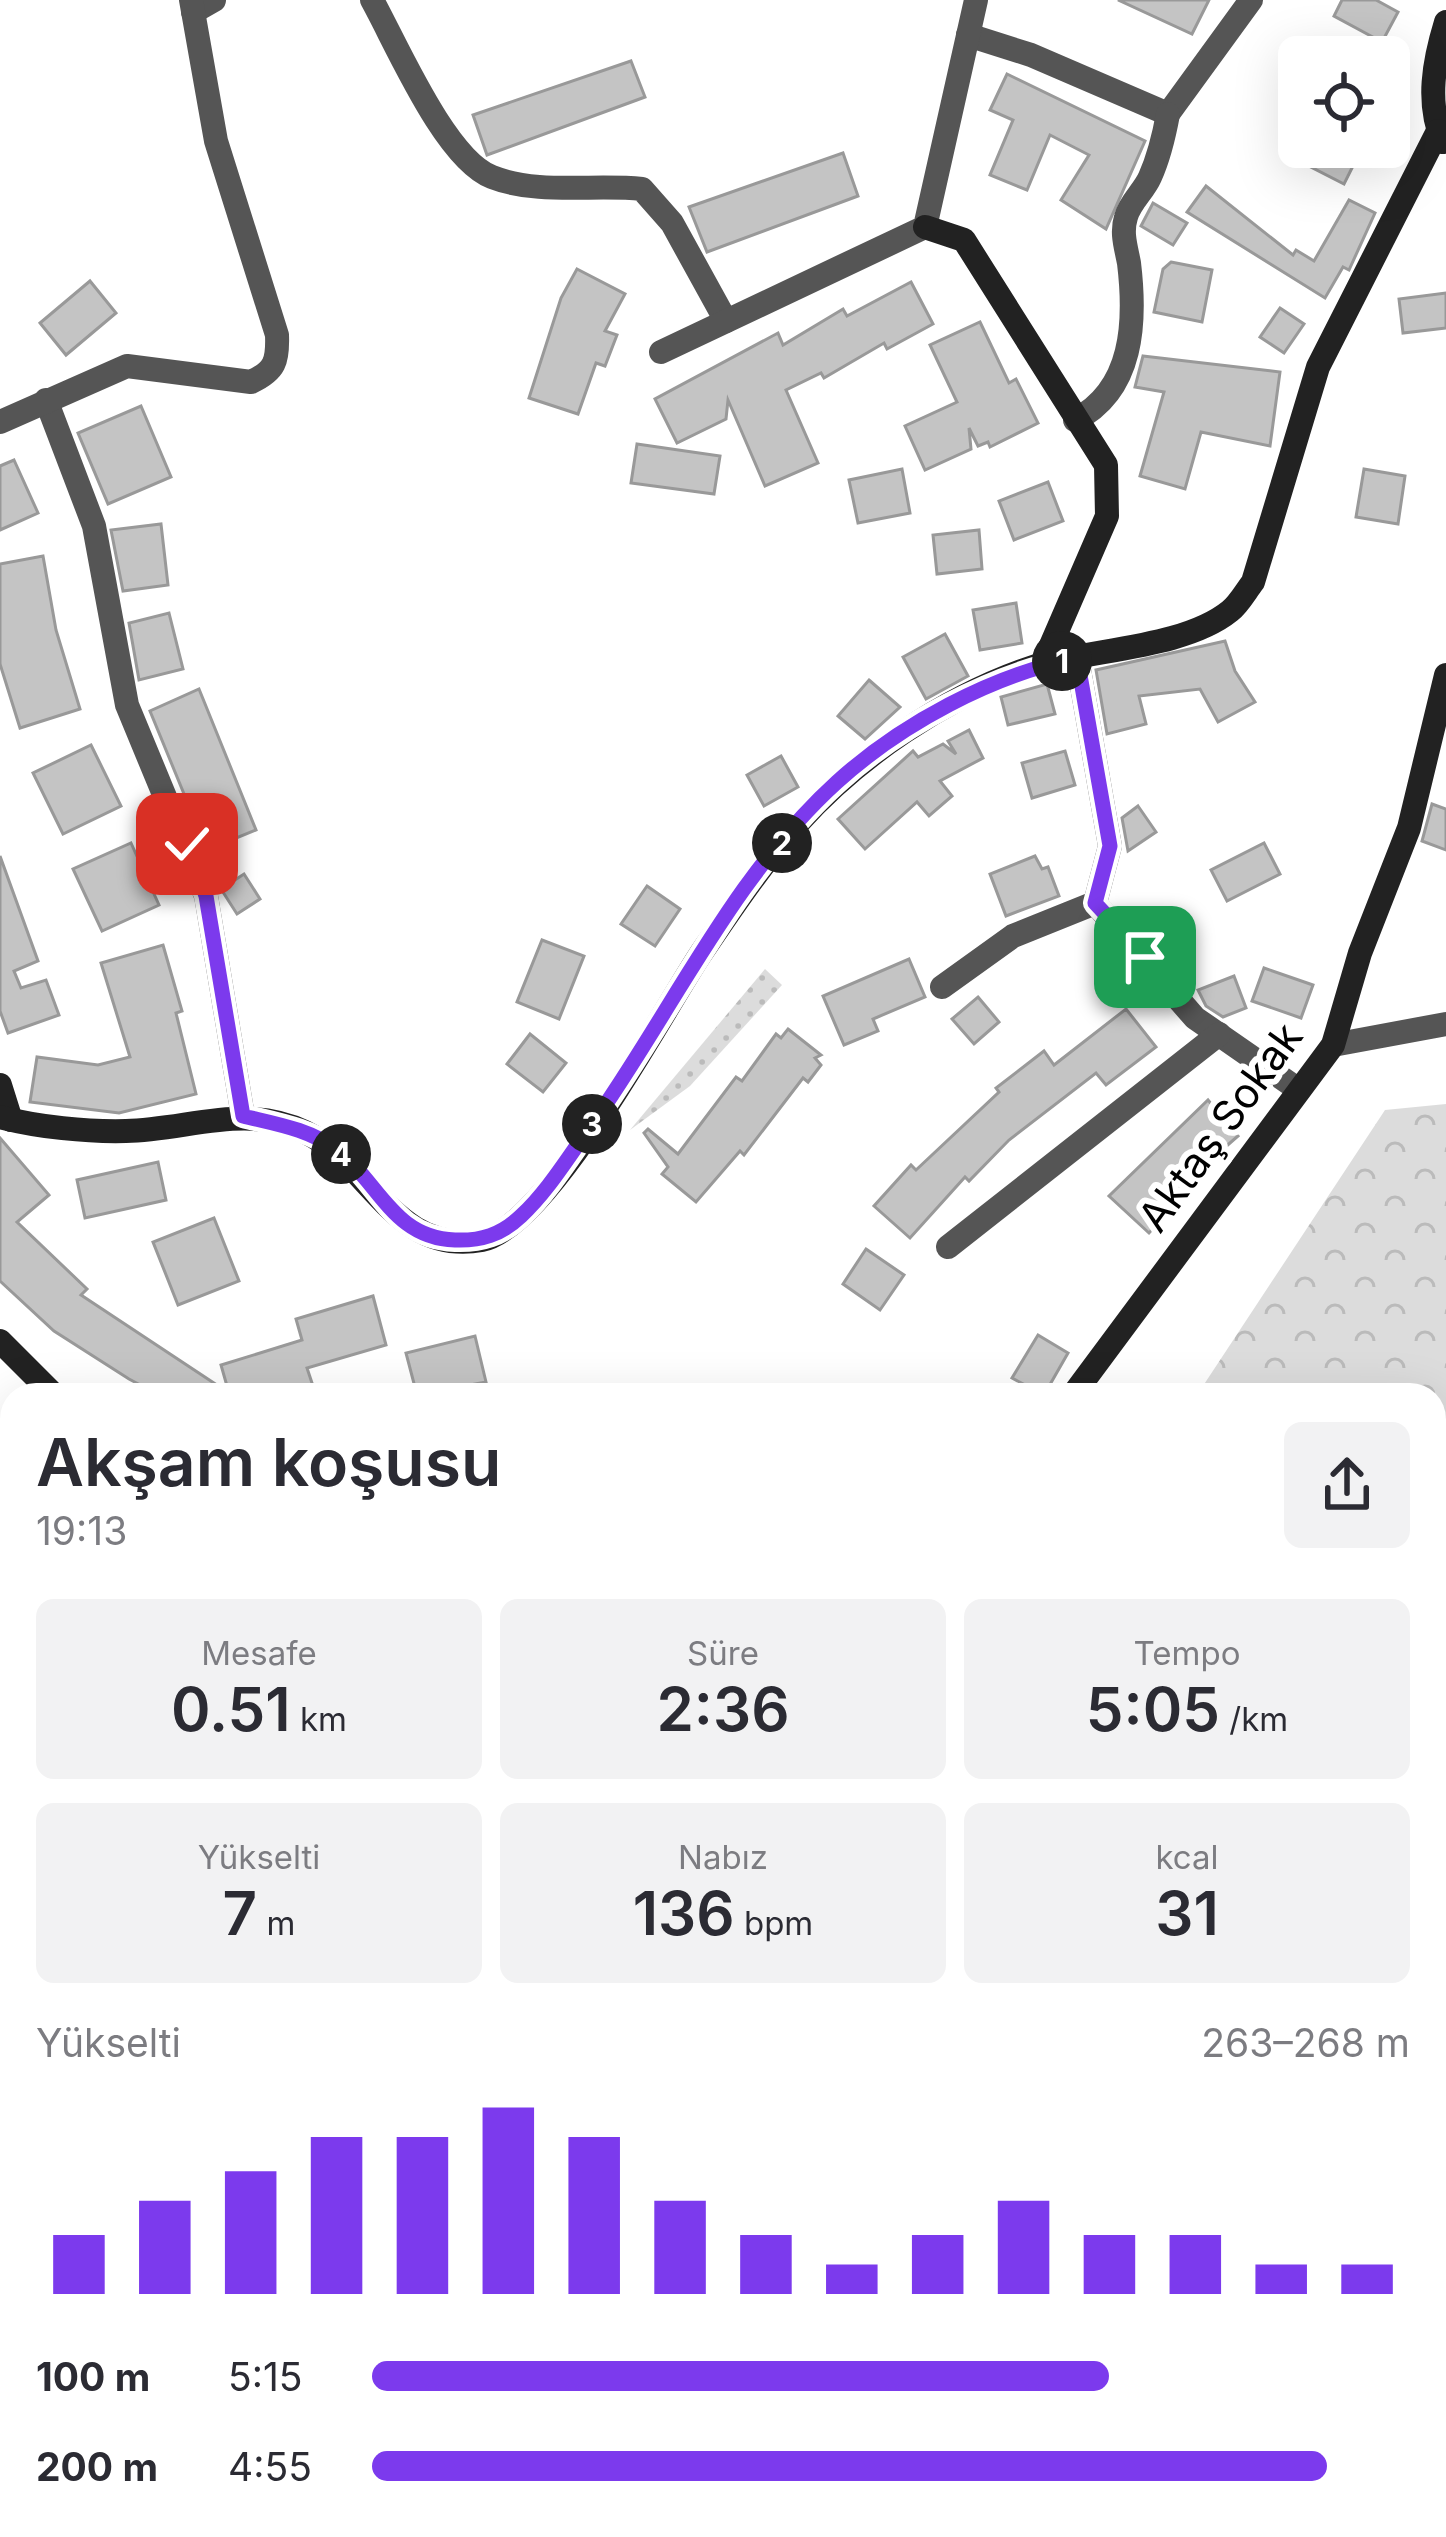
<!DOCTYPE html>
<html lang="tr">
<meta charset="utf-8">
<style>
:root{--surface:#fff;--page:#f2f2f3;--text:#2b2b33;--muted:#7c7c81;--accent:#7c3aed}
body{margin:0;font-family:Inter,sans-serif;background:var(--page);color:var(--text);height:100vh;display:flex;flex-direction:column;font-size:45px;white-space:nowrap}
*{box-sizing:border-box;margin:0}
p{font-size:39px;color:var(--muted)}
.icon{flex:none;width:66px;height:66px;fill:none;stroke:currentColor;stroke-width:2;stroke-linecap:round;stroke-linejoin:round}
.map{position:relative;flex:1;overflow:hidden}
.sheet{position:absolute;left:0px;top:1383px;width:1446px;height:1155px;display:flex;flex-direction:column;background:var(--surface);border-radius:36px 36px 0 0;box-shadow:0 12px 48px #0002}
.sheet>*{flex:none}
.controls{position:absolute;left:1278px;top:36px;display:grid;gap:24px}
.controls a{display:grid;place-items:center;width:132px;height:132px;border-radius:18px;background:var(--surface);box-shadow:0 12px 48px #0002;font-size:60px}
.pin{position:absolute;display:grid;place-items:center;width:102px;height:102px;color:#fff;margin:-51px;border-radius:24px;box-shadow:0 6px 18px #0006}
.km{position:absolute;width:60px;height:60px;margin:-30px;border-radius:50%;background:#222;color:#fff;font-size:33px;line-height:60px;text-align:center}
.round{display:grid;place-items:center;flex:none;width:126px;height:126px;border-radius:18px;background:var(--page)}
.overview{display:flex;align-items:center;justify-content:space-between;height:204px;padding:0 36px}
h1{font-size:66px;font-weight:600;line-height:90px}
.stats{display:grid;grid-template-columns:repeat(3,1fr);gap:18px;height:204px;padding:12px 36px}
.stats div{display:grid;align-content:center;border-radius:18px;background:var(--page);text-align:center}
.stats b{font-size:60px;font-weight:600}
.stats small{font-size:33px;font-weight:400}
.stats p{font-size:33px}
.chart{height:336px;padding:24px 36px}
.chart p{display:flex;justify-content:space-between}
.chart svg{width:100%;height:216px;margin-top:12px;stroke:var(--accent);stroke-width:6}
ul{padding:0 36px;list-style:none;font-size:39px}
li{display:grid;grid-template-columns:192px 144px 1fr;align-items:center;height:90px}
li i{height:30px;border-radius:15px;background:var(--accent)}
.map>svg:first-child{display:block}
</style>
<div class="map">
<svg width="1446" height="2537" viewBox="0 0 1446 2537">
<defs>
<pattern id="grass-dots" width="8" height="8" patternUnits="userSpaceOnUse" patternTransform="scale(3)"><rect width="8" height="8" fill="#dcdcdc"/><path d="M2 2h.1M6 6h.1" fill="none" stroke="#bbb" stroke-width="1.8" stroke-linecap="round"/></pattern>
<pattern id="forest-crowns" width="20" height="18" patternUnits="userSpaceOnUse" patternTransform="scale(3)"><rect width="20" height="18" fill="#dcdcdc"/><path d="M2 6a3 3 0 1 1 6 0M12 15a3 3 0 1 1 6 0" fill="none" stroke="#bbb"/></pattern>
</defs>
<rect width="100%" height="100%" fill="#fff"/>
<!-- grass -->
<polygon fill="url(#grass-dots)" points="765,969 782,985 690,1086 630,1130"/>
<!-- forest -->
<polygon fill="url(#forest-crowns)" points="1446,1104 1446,2527 1408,2537 451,2537 454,2526 1434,2526 1434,1395 1197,1395 1385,1110"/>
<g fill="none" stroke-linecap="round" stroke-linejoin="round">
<!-- stream -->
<polyline stroke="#a3a3a3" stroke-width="8" points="1434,1527 1446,1515"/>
</g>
<!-- building -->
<g fill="#c4c4c4" stroke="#999" stroke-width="3">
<polygon points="1118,0 1209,0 1192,34"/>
<polygon points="1342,0 1376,0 1398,12 1382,42 1334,16"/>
<polygon points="631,61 645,97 487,155 473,115"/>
<polygon points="1007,74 1145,141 1106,229 1061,200 1089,155 1050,135 1027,190 990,175 1013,120 990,110"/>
<polygon points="1322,147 1355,162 1344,184 1311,167"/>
<polygon points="843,153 858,196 707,252 689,207"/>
<polygon points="1206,186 1293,255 1296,250 1314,261 1349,200 1375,213 1349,270 1343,267 1325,298 1187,212"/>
<polygon points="1153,203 1187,223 1173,245 1141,226"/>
<polygon points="1171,262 1212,270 1202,322 1154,312 1163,269"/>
<polygon points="577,269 625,294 605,331 617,335 605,366 596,363 578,414 529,398 561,298"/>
<polygon points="90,281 116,313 66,355 40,323"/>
<polygon points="911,282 933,324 887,349 884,343 824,378 821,373 786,390 818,463 765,486 728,400 726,419 677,443 655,399 778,333 783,345 843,309 847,316"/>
<polygon points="1446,293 1446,328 1403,333 1399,299"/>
<polygon points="1280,308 1304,324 1284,353 1260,337"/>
<polygon points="980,322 1009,383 1016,379 1038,423 990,447 988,442 978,446 969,428 971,449 925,470 905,426 957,402 930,345"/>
<polygon points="1143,356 1280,372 1270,446 1201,432 1185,489 1140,476 1164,392 1135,387"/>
<polygon points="141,406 171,477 108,504 78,433"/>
<polygon points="637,444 720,456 714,494 631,483"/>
<polygon points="14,460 38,513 0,530 0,466"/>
<polygon points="902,469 910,513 858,523 849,480"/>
<polygon points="1364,469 1405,476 1398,524 1356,517"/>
<polygon points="1048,482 1063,521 1014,540 999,501"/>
<polygon points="161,524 168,585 123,591 111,530"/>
<polygon points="979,530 982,569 937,574 933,535"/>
<polygon points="43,556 56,630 80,709 20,728 0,664 0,564"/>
<polygon points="1016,603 1022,643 980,650 973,610"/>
<polygon points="169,613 183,669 139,680 129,623"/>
<polygon points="945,634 968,676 926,699 903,657"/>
<polygon points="1225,641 1235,671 1255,702 1218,722 1200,689 1139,696 1146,724 1107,734 1096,670"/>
<polygon points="869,680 900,707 865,739 838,716"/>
<polygon points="1047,684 1055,714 1008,725 1001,697"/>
<polygon points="199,689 256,830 207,850 150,711"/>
<polygon points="969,730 983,758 940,781 952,796 929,816 917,802 865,849 838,819 913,751 918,757 943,744 956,754 948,741"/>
<polygon points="91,745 121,806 63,834 33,773"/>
<polygon points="1065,751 1075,785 1032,798 1022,763"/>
<polygon points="781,756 798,787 764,806 747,775"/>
<polygon points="1432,804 1446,809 1446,850 1422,841"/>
<polygon points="1138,806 1156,832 1128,851 1122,818"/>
<polygon points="131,843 159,905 102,931 73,869"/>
<polygon points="1264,843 1280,874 1227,901 1211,870"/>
<polygon points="0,856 38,961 14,971 21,988 46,980 59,1015 8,1033 0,1011"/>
<polygon points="1035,856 1042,869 1048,867 1059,896 1006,916 990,874"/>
<polygon points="244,874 260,899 237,914 221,889"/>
<polygon points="647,886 680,909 655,946 621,924"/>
<polygon points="542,940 584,956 559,1019 517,1002"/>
<polygon points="163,945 182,1011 176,1013 196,1094 119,1113 30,1102 37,1057 98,1065 130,1057 101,963"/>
<polygon points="909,959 925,997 873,1019 878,1031 844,1045 823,996"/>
<polygon points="1264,968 1313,985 1301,1018 1252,1001"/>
<polygon points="1234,976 1246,1008 1223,1017 1206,1006 1198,990"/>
<polygon points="978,997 999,1022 974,1044 952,1019"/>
<polygon points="1126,1009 1156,1047 1106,1085 1096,1073 1009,1140 969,1181 965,1177 910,1238 874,1206 911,1165 916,1170 999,1092 996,1088 1044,1051 1054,1065"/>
<polygon points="788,1029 821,1055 815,1058 821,1065 808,1082 803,1078 744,1155 740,1151 696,1202 662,1174 668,1167 644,1133 648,1129 678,1154 736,1077 742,1081 776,1034 781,1038"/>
<polygon points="530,1034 566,1063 543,1092 507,1064"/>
<polygon points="1208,1100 1238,1136 1183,1184 1189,1190 1149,1233 1109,1196"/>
<polygon points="0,1138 49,1195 17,1222 87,1289 81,1295 229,1393 221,1365 302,1340 296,1319 373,1296 386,1345 307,1368 316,1395 159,1395 129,1379 54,1331 0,1281"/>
<polygon points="158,1162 166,1200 85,1218 77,1180"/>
<polygon points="214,1218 239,1281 178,1305 153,1242"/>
<polygon points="866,1249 904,1275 880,1310 843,1284"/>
<polygon points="1038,1335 1068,1353 1044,1395 1012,1378"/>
<polygon points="475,1336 486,1382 417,1395 406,1353"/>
</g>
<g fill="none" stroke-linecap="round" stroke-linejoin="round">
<!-- street -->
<g stroke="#555" stroke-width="24">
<path d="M372 0C396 43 445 159 492 177 538 195 594 184 642 189L672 223 726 321"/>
<polyline points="193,12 214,0"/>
<polyline points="968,35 1031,55 1168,114 1251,0"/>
<polyline points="661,352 925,227 976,0"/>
<polyline points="46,400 94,526 127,705 206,896 243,1116"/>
<path d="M1075 420C1134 390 1136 321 1129 263 1126 247 1121 233 1126 217 1130 202 1144 191 1150 177 1159 157 1164 136 1168 114"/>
<path d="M0 422 127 366 251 382C275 371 278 361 277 335L216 141 191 0"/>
<polyline points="1095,903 1195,1018 1299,1090"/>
<polyline points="942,987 1013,936 1095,903 1110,846 1077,658"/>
<polyline points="1333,1045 1446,1024"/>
<polyline points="948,1247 1219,1034"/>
<polyline points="0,1764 12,1764"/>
<polyline points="0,1952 12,1951"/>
<polyline points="0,2070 12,2072"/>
<polyline points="1434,2125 1446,2118"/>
<polyline points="0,2180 12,2186"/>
<polyline points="0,2287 12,2293"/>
<polyline points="1434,2358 1446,2377"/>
<polyline points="1434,2470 1446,2464"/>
<polyline points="117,2526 118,2537"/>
<polyline points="343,2537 347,2526"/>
<polyline points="1388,2537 1389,2526"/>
</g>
<!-- secondary -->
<g stroke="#222" stroke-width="24">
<path d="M1443 142C1426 103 1434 61 1446 22"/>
<polyline points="925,227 964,240 1106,465 1107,516 1042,666"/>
<polyline points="0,1085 11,1120"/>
<path d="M0 1117C38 1127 87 1132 126 1131 188 1130 245 1103 305 1132 371 1164 395 1256 482 1240 548 1227 661 1014 700 955 730 911 762 863 798 823 857 757 945 697 1030 668 1088 649 1183 649 1230 611 1239 604 1246 591 1253 582L1318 367 1438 131"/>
<polyline points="0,1341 54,1395"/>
<polyline points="1073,1395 1333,1045 1360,953 1409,828 1446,675"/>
</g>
</g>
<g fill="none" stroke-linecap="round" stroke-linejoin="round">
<!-- route casing -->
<g stroke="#fff" stroke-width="24">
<path id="route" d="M187 844 206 896 243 1116C276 1124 309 1129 337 1150 379 1182 393 1238 455 1240 481 1241 501 1235 521 1216 547 1192 567 1159 588 1130 670 1016 731 878 837 782 901 724 992 675 1077 658L1110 846 1095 903 1145 957"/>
</g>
<!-- route -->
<use href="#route" stroke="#7c3aed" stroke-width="15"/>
</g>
<g text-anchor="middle" stroke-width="12" stroke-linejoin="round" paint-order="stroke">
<!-- street labels -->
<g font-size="42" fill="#000" stroke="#fff">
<text transform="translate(1220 1127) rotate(-54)" y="15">Aktaş Sokak</text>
</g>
</g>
</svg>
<div class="controls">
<a><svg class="icon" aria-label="locate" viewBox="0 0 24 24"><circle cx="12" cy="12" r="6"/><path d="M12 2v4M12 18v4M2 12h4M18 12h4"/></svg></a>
</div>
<div class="pin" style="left:1145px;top:957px;background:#1e9e55"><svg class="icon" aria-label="arrive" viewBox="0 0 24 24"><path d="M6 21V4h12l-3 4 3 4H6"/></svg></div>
<div class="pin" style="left:187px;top:844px;background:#d93025"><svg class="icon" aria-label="check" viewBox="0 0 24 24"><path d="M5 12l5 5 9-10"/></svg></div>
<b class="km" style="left:1062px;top:661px">1</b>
<b class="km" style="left:782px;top:843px">2</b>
<b class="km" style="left:592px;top:1124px">3</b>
<b class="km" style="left:341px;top:1154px">4</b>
<section class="sheet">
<div class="overview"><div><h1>Akşam koşusu</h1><p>19:13</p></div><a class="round"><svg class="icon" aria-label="share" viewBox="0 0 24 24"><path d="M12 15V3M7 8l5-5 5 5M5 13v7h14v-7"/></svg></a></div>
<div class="stats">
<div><p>Mesafe</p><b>0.51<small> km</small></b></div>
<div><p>Süre</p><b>2:36</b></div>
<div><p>Tempo</p><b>5:05<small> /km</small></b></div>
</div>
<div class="stats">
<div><p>Yükselti</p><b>7<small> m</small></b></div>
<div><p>Nabız</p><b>136<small> bpm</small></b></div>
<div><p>kcal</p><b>31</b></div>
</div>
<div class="chart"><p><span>Yükselti</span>263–268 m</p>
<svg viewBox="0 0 160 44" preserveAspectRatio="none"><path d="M5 44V32M15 44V25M25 44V19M35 44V12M45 44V12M55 44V6M65 44V12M75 44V25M85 44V32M95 44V38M105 44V32M115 44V25M125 44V32M135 44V32M145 44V38M155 44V38"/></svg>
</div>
<ul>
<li><b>100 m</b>5:15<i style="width:71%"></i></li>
<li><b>200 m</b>4:55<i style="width:92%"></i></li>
</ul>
</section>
</div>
